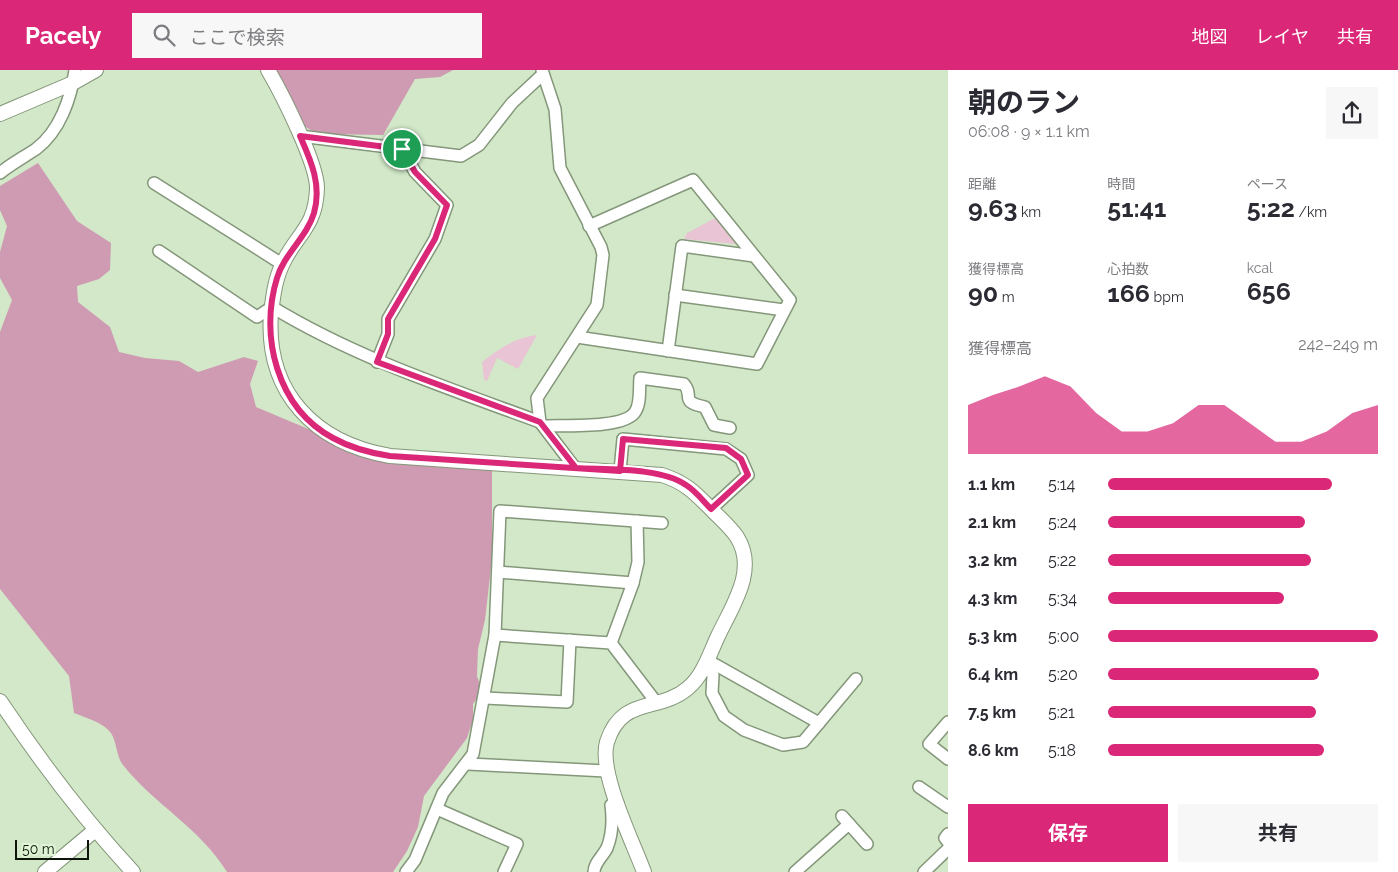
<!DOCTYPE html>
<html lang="ja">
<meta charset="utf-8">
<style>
:root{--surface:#fff;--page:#f7f7f7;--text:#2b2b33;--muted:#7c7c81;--accent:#db2777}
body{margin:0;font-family:Raleway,"Noto Sans JP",sans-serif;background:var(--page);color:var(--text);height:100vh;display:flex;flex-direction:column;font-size:19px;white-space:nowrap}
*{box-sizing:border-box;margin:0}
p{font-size:16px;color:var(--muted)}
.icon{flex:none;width:28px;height:28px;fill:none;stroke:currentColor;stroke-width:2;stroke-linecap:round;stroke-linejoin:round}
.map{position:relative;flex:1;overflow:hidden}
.sheet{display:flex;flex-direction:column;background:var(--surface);width:450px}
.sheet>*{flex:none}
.scale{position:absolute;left:15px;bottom:12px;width:74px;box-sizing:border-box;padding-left:5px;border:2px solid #0e150a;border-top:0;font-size:14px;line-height:18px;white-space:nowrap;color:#0e150a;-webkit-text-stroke:4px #dff5d5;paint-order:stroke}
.pin{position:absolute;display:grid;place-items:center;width:42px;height:42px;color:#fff;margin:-21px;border:2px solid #fff;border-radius:50%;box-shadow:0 1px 5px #0007}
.round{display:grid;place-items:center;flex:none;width:52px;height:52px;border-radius:0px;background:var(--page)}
.overview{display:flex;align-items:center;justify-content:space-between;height:85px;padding:0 20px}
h1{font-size:28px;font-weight:700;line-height:38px}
.stats{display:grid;grid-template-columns:repeat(3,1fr);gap:8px;height:85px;padding:5px 20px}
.stats div{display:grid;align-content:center}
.stats b{font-size:25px;font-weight:700}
.stats small{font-size:14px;font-weight:400}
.stats p{font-size:14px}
.chart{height:140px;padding:10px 20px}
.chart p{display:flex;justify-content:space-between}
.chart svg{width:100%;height:90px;margin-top:5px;fill:var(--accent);opacity:.7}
.primary-button{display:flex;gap:10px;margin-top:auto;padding:10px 20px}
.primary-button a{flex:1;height:58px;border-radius:0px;background:var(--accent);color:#fff;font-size:20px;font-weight:700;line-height:58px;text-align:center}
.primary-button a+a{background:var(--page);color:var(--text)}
ul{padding:0 20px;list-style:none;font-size:16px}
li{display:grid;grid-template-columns:80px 60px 1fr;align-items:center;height:38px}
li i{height:12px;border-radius:6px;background:var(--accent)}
header{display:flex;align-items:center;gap:30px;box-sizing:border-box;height:70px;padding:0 25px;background:var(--accent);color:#fff}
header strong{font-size:24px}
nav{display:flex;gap:28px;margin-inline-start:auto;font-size:18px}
.search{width:350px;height:45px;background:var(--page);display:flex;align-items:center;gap:12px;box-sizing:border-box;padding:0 18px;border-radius:0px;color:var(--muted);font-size:19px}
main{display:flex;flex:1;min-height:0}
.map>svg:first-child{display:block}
</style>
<header>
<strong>Pacely</strong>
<div class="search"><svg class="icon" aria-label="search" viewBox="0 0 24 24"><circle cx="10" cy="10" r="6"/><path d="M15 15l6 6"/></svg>ここで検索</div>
<nav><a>地図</a><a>レイヤ</a><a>共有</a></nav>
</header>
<main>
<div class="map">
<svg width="948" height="802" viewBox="0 0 948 802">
<rect width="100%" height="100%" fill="#d2e8c8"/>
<!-- green -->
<g fill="#e8c4d4">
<polygon points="721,145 745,175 684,169 687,163"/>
<path d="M537 265 518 299 497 288 487 311 484 310 482 292C498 279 516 267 537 265Z"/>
</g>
<!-- forest -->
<g fill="#ce9bb2">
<polygon points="273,0 453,0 440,7 415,9 383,65 318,64 300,54"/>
<path d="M38 93 77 151 111 173 110 200 99 209 77 216 78 232 110 257 119 282 145 288 179 291 198 302 244 287 258 291 250 314 256 337 344 374 492 395V489L485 550 478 579 477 606 482 621 473 634V650L467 668 424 726 418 757 407 781 393 802H227C201 759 154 734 123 695 116 686 117 672 111 663 103 652 86 648 74 643L69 606 0 519V262L12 230 0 208V182L7 156 0 140V116Z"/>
</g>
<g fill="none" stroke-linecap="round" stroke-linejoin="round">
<!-- minor casing -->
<g stroke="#84977a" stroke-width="14">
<g id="minor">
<polyline points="542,0 555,39 560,98 601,177 603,185 597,235 537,328 540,352 575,398"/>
<polyline points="300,66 461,86 479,75 512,33 542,5"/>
<path d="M0 103C11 94 24 87 36 79 60 61 71 28 75 0"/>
<polyline points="154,113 282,194"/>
<path d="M159 181 257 247 272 237C356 288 448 318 540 352"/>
<polyline points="675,225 784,240"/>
<polyline points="577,267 757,294 790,230 693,110 589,156"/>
<polyline points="668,281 682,176 754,186"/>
<polyline points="377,292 388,264 388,249 435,169 447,135 415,102 402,79"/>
<path d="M544 356C564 355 624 359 635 342 641 334 639 318 640 308L684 314C695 327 678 331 705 337L714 355 730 358"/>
<polyline points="620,401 623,369 726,379 741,389 748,405 711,439"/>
<polyline points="498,502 633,513"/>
<polyline points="495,565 611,573 656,632"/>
<polyline points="611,573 633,513 638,492 637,451"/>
<polyline points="707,590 819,653"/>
<polyline points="706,592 713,605 712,623 724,646 744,660 783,675 803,672 856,609"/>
<polyline points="485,628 567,632 570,570"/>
<polyline points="948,652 929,674 948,689"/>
<polyline points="468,694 606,701"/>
<polyline points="919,717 948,737"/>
<polyline points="437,739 517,774 504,802"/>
<polyline points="842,746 867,774"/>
<polyline points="948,764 945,768 948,772"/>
<polyline points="406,802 415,790 443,723 473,684 495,565 500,441 662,453"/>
<path d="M594 802C594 793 603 786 607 778 613 763 613 750 611 735L618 734"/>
<polyline points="795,802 849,754"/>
<polyline points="924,802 948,779"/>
</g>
</g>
<!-- tertiary casing -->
<g stroke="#84977a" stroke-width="16">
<g id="tertiary">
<path d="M268 0C282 24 317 93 317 118 316 158 296 164 282 195 275 210 273 227 271 243 265 323 315 373 390 386L662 405C687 413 696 424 714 442 722 450 731 458 737 467 758 500 732 536 718 566 710 583 703 606 688 618 659 643 622 625 607 672 598 702 633 772 644 802"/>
<polyline points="0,44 73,13 96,0"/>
<path d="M0 631C40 691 84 749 133 802"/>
<polyline points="45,802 94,761"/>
</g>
</g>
<!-- minor -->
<use href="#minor" stroke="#fff" stroke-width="11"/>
<!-- tertiary -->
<use href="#tertiary" stroke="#fff" stroke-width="14"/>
</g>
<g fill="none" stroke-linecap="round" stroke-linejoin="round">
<!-- route casing -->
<g stroke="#fff" stroke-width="10">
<path id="route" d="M402 79 300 66C311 91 322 115 314 143 307 167 284 184 277 208 259 266 277 338 333 368 351 378 370 383 390 386L620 401 623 369 726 378 741 389 748 405 711 439C703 431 696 421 686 415 660 397 606 400 576 398L540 352 377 292 388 264V249L435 169 447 135 415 102 402 79"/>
</g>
<!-- route -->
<use href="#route" stroke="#db2777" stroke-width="6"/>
</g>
</svg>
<div class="scale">50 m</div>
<div class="pin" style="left:402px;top:79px;background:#1e9e55"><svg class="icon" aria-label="arrive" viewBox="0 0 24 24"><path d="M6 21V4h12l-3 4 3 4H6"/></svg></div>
</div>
<section class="sheet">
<div class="overview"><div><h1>朝のラン</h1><p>06:08 · 9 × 1.1 km</p></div><a class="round"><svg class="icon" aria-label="share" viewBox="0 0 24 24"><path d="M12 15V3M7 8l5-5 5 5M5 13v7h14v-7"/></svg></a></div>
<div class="stats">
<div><p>距離</p><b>9.63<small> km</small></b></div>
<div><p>時間</p><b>51:41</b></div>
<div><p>ペース</p><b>5:22<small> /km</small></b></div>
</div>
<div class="stats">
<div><p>獲得標高</p><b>90<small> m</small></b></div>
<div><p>心拍数</p><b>166<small> bpm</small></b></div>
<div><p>kcal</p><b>656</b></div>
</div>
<div class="chart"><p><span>獲得標高</span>242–249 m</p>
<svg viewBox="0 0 160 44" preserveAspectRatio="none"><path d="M0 44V20L10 15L20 11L30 6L40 11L50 24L60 33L70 33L80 29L90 20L100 20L110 29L120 38L130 38L140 33L150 24L160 20V44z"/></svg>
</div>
<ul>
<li><b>1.1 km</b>5:14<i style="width:83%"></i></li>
<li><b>2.1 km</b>5:24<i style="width:73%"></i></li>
<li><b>3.2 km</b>5:22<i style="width:75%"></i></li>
<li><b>4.3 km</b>5:34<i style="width:65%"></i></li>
<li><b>5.3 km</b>5:00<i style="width:100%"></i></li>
<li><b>6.4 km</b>5:20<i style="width:78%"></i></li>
<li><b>7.5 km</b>5:21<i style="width:77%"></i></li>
<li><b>8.6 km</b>5:18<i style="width:80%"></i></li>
</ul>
<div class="primary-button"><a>保存</a><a>共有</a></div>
</section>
</main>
